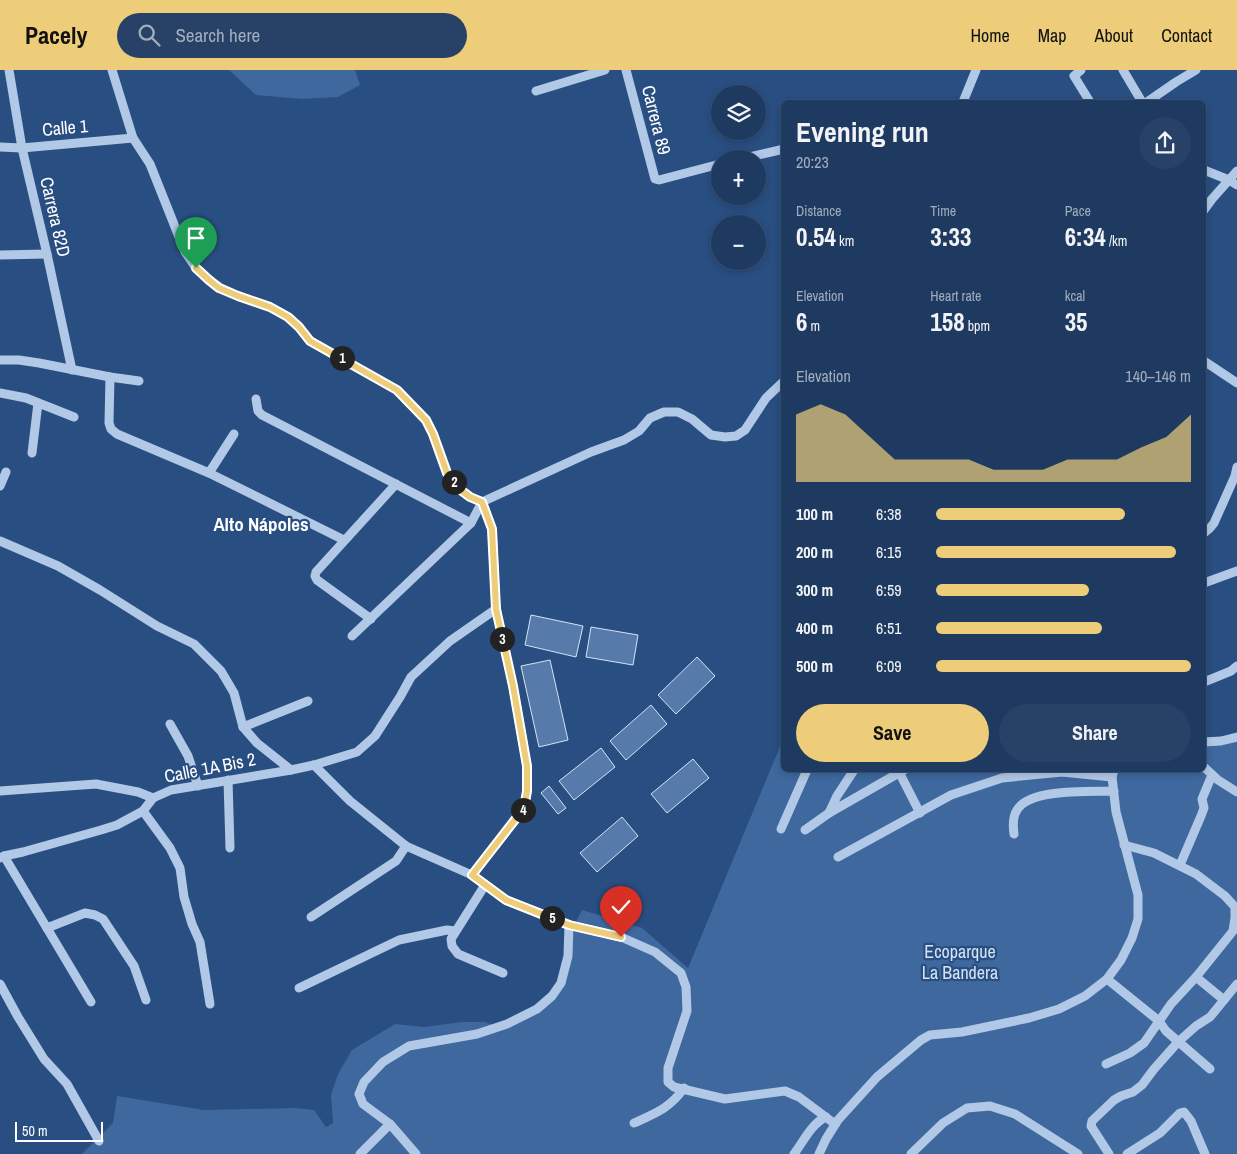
<!DOCTYPE html>
<meta charset="utf-8">
<style>
:root{--surface:#1f3a61;--page:#274167;--text:#f1f3f6;--muted:#a1adbd;--line:#3c5476;--accent:#edcd79}
body{margin:0;font-family:"Archivo Narrow",sans-serif;background:var(--page);color:var(--text);height:100vh;display:flex;flex-direction:column;font-size:19px;white-space:nowrap}
*{box-sizing:border-box;margin:0}
p{font-size:16px;color:var(--muted)}
.icon{flex:none;width:28px;height:28px;fill:none;stroke:currentColor;stroke-width:2;stroke-linecap:round;stroke-linejoin:round}
.map{position:relative;flex:1;overflow:hidden}
.drawer{position:absolute;left:781px;top:30px;width:425px;height:672px;display:flex;flex-direction:column;background:var(--surface);border-radius:8px;box-shadow:0 2px 8px #0003,0 0 0 1px var(--line)}
.drawer>*{flex:none}
.controls{position:absolute;left:711px;top:15px;display:grid;gap:10px}
.controls a{display:grid;place-items:center;width:55px;height:55px;border-radius:50%;background:var(--surface);box-shadow:0 2px 8px #0003,0 0 0 1px var(--line);font-size:25px}
.scale{position:absolute;left:15px;bottom:12px;width:88px;box-sizing:border-box;padding-left:5px;border:2px solid #fff;border-top:0;font-size:14px;line-height:18px;white-space:nowrap;color:#fff;-webkit-text-stroke:4px #294e81;paint-order:stroke}
.pin{position:absolute;display:grid;place-items:center;width:42px;height:42px;color:#fff;margin:-51px -21px;border-radius:50% 50% 50% 0;rotate:-45deg;box-shadow:0 0 5px #0007}
.pin .icon{rotate:45deg}
.km{position:absolute;width:25px;height:25px;margin:-12px;border-radius:50%;background:#222;color:#fff;font-size:14px;line-height:25px;text-align:center}
.round{display:grid;place-items:center;flex:none;width:52px;height:52px;border-radius:26px;background:var(--page)}
.overview{display:flex;align-items:center;justify-content:space-between;height:85px;padding:0 15px}
h1{font-size:28px;font-weight:700;line-height:38px}
.metrics{display:grid;grid-template-columns:repeat(3,1fr);gap:8px;height:85px;padding:5px 15px}
.metrics div{display:grid;align-content:center}
.metrics b{font-size:25px;font-weight:700}
.metrics small{font-size:14px;font-weight:400}
.metrics p{font-size:14px}
.chart{height:140px;padding:10px 15px}
.chart p{display:flex;justify-content:space-between}
.chart svg{width:100%;height:90px;margin-top:5px;fill:var(--accent);opacity:.7}
.button{display:flex;gap:10px;margin-top:auto;padding:10px 15px}
.button a{flex:1;height:58px;border-radius:30px;background:var(--accent);color:#111;font-size:20px;font-weight:700;line-height:58px;text-align:center}
.button a+a{background:var(--page);color:var(--text)}
ul{padding:0 15px;list-style:none;font-size:16px}
li{display:grid;grid-template-columns:80px 60px 1fr;align-items:center;height:38px}
li i{height:12px;border-radius:6px;background:var(--accent)}
header{display:flex;align-items:center;gap:30px;box-sizing:border-box;height:70px;padding:0 25px;background:var(--accent);color:#111}
header strong{font-size:24px}
nav{display:flex;gap:28px;margin-inline-start:auto;font-size:18px}
.search{width:350px;height:45px;background:var(--page);display:flex;align-items:center;gap:12px;box-sizing:border-box;padding:0 18px;border-radius:28px;color:var(--muted);font-size:19px}
.map>svg:first-child{display:block}
</style>
<header>
<strong>Pacely</strong>
<div class="search"><svg class="icon" aria-label="search" viewBox="0 0 24 24"><circle cx="10" cy="10" r="6"/><path d="M15 15l6 6"/></svg>Search here</div>
<nav><a>Home</a><a>Map</a><a>About</a><a>Contact</a></nav>
</header>
<div class="map">
<svg width="1237" height="1084" viewBox="0 0 1237 1084">
<rect width="100%" height="100%" fill="#294e81"/>
<!-- green -->
<g fill="#3e689e">
<polygon points="229,0 355,0 360,15 338,27 302,29 256,25"/>
<polygon points="784,667 784,700 1204,700 1204,672 1237,667 1237,1084 82,1084 113,1053 117,1026 204,1040 296,1038 314,1040 326,1057 333,1053 331,1025 338,1004 352,980 395,954 424,957 462,952 485,952 493,955 534,941 552,922 568,892 569,866 582,840 642,858 688,898"/>
</g>
<!-- building -->
<g fill="#567bab" stroke="#d4e3f5">
<polygon points="531,545 583,556 576,587 525,575"/>
<polygon points="591,557 638,565 633,595 586,587"/>
<polygon points="697,587 715,606 676,644 658,625"/>
<polygon points="550,590 568,670 539,677 521,596"/>
<polygon points="651,635 667,654 626,690 610,671"/>
<polygon points="601,678 615,697 574,730 559,711"/>
<polygon points="693,689 709,708 667,743 651,724"/>
<polygon points="549,716 566,738 558,744 541,723"/>
<polygon points="622,747 638,766 597,802 580,783"/>
</g>
<g fill="none" stroke-linecap="round" stroke-linejoin="round">
<!-- minor -->
<g stroke="#b1c8e6" stroke-width="9">
<polyline points="9,0 22,78 47,184 72,300"/>
<polyline points="112,0 133,68 150,94 185,182 196,198 209,210 219,217 238,226 270,237 288,247 299,257 310,271 397,320 426,350 433,364 447,403 458,417 470,427 482,432 591,382 624,370 639,361 650,348 664,342 678,342 692,349 711,365 725,367 736,366 745,360 766,328 784,311"/>
<polyline points="626,0 655,109 659,110 720,94"/>
<polyline points="1081,0 1074,6 1090,32"/>
<polyline points="1123,0 1142,32"/>
<polyline points="536,21 605,0"/>
<polyline points="963,32 976,0"/>
<polyline points="1147,32 1176,12 1196,0"/>
<polyline points="0,77 22,78 133,68"/>
<polyline points="741,89 784,79"/>
<polyline points="1204,100 1229,110 1237,115"/>
<polyline points="1204,140 1212,129 1237,101"/>
<polyline points="0,185 47,184"/>
<polyline points="0,290 19,290 39,293 110,307 139,311"/>
<polyline points="1204,291 1237,313"/>
<polyline points="110,307 109,353 111,359 117,364 209,403 344,470"/>
<polyline points="0,323 26,328 74,347"/>
<polyline points="256,329 258,341 262,345 471,453"/>
<polyline points="32,383 38,333"/>
<polyline points="209,403 234,364"/>
<polyline points="0,416 6,402"/>
<polyline points="1204,463 1210,458 1214,453 1235,406 1237,397"/>
<polyline points="0,471 58,496 100,520 157,556 194,574 221,601 234,623 243,657 257,673 291,700"/>
<polyline points="1204,513 1237,501"/>
<polyline points="371,549 317,510 315,506 316,502 396,414"/>
<polyline points="352,566 471,453 482,432"/>
<polyline points="1204,612 1231,601 1237,596"/>
<polyline points="170,654 188,686 198,716"/>
<polyline points="243,657 308,631"/>
<polyline points="1204,672 1221,671 1237,667"/>
<polyline points="314,695 350,731 406,776 472,805 506,830 569,855 621,867 655,882 681,903 686,917 687,941 668,998 668,1012 674,1017 725,1029 785,1021 799,1027 835,1054"/>
<polyline points="1204,697 1218,710 1237,722"/>
<polyline points="898,700 920,743"/>
<polyline points="228,710 230,778"/>
<polyline points="0,721 96,714 138,722 153,728"/>
<polyline points="143,741 170,778 180,798 184,827 192,854 200,872 210,934"/>
<polyline points="829,743 837,726 854,700"/>
<polyline points="781,759 807,700"/>
<polyline points="805,760 829,743 904,700"/>
<path d="M1014 764C1013 757 1013 746 1017 740 1030 718 1091 722 1114 721"/>
<polyline points="4,786 91,932"/>
<polyline points="838,787 951,725 1002,708 1062,702 1112,707"/>
<polyline points="0,788 4,786 23,782 101,760 117,755 143,741 153,728 171,720 291,700 314,695 357,682 375,666 400,627 411,607 450,571 496,539"/>
<polyline points="1180,795 1201,746 1204,738 1202,729 1212,705"/>
<polyline points="472,805 524,739 527,721 527,696 513,616 496,539 492,459 482,432"/>
<polyline points="485,815 451,869 452,876 458,884 503,903"/>
<polyline points="311,847 396,791 406,776"/>
<polyline points="47,858 85,843 95,845 103,849 134,896 146,930"/>
<polyline points="1196,907 1224,930"/>
<polyline points="1107,909 1159,951 1166,961 1210,999"/>
<polyline points="0,914 18,947 44,989 67,1014 99,1071"/>
<polyline points="299,918 399,870 447,860 455,861"/>
<polyline points="1106,994 1130,983 1144,973 1171,934 1196,907 1233,861 1235,848 1235,837 1225,826 1196,804 1154,783 1124,775"/>
<path d="M634 1053C656 1043 670 1038 684 1018"/>
<polyline points="360,1084 390,1054"/>
<polyline points="416,1084 390,1054 363,1034 359,1024 364,1012 383,992 409,976 477,964 507,954 537,939 552,926 561,913 568,886 569,855"/>
<path d="M794 1084C803 1072 812 1053 826 1047"/>
<polyline points="819,1084 826,1069 838,1050 877,1007 921,970 930,965 962,962 1029,948 1059,939 1085,926 1107,909 1121,890 1132,868 1138,849 1138,825 1116,742 1112,707 1114,700"/>
<polyline points="911,1084 943,1053 967,1038 990,1036 1015,1044 1078,1084"/>
<polyline points="1109,1084 1091,1056 1092,1051 1114,1030 1121,1026 1133,1022 1142,1015 1154,999 1178,972 1196,956 1210,947 1237,914"/>
<polyline points="1127,1084 1160,1063 1180,1043 1184,1042 1191,1051 1205,1084"/>
</g>
</g>
<g fill="none" stroke-linecap="round" stroke-linejoin="round">
<!-- route casing -->
<g stroke="#fff" stroke-width="10">
<polyline id="route" points="196,198 209,210 219,218 238,226 270,237 288,247 299,257 310,271 397,320 426,350 433,364 447,403 458,418 470,427 482,432 492,459 496,539 513,616 527,696 527,721 524,738 472,805 506,830 569,855 621,867"/>
</g>
<!-- route -->
<use href="#route" stroke="#edcd79" stroke-width="6"/>
</g>
<g text-anchor="middle" stroke-width="4.5" stroke-linejoin="round" paint-order="stroke">
<!-- street labels -->
<g font-size="18" fill="#fff" stroke="#294e81">
<text transform="translate(656 50) rotate(76)" y="6">Carrera 89</text>
<text transform="translate(65 58) rotate(-5)" y="6">Calle 1</text>
<text transform="translate(55 147) rotate(77)" y="6">Carrera 82D</text>
<text transform="translate(210 698) rotate(-11)" y="6">Calle 1A Bis 2</text>
</g>
<!-- park labels -->
<g font-size="18" fill="#d4e3f5" stroke="#294e81">
<text x="960" y="888">Ecoparque<tspan x="960" dy="21">La Bandera</tspan></text>
</g>
<!-- neighbourhood labels -->
<g font-size="19" font-weight="bold" fill="#fff" stroke="#294e81">
<text x="261" y="461">Alto Nápoles</text>
</g>
</g>
</svg>
<div class="controls">
<a><svg class="icon" aria-label="layers" viewBox="0 0 24 24"><path d="M12 4l9 5-9 5-9-5zM3 14l9 5 9-5"/></svg></a>
<a>+</a>
<a>−</a>
</div>
<div class="scale">50 m</div>
<div class="pin" style="left:196px;top:198px;background:#1e9e55"><svg class="icon" aria-label="arrive" viewBox="0 0 24 24"><path d="M6 21V4h12l-3 4 3 4H6"/></svg></div>
<div class="pin" style="left:621px;top:867px;background:#d93025"><svg class="icon" aria-label="check" viewBox="0 0 24 24"><path d="M5 12l5 5 9-10"/></svg></div>
<b class="km" style="left:342px;top:288px">1</b>
<b class="km" style="left:454px;top:412px">2</b>
<b class="km" style="left:502px;top:569px">3</b>
<b class="km" style="left:523px;top:740px">4</b>
<b class="km" style="left:552px;top:848px">5</b>
<section class="drawer">
<div class="overview"><div><h1>Evening run</h1><p>20:23</p></div><a class="round"><svg class="icon" aria-label="share" viewBox="0 0 24 24"><path d="M12 15V3M7 8l5-5 5 5M5 13v7h14v-7"/></svg></a></div>
<div class="metrics">
<div><p>Distance</p><b>0.54<small> km</small></b></div>
<div><p>Time</p><b>3:33</b></div>
<div><p>Pace</p><b>6:34<small> /km</small></b></div>
</div>
<div class="metrics">
<div><p>Elevation</p><b>6<small> m</small></b></div>
<div><p>Heart rate</p><b>158<small> bpm</small></b></div>
<div><p>kcal</p><b>35</b></div>
</div>
<div class="chart"><p><span>Elevation</span>140–146 m</p>
<svg viewBox="0 0 160 44" preserveAspectRatio="none"><path d="M0 44V11L10 6L20 11L30 22L40 33L50 33L60 33L70 33L80 38L90 38L100 38L110 33L120 33L130 33L140 27L150 22L160 11V44z"/></svg>
</div>
<ul>
<li><b>100 m</b>6:38<i style="width:74%"></i></li>
<li><b>200 m</b>6:15<i style="width:94%"></i></li>
<li><b>300 m</b>6:59<i style="width:60%"></i></li>
<li><b>400 m</b>6:51<i style="width:65%"></i></li>
<li><b>500 m</b>6:09<i style="width:100%"></i></li>
</ul>
<div class="button"><a>Save</a><a>Share</a></div>
</section>
</div>
